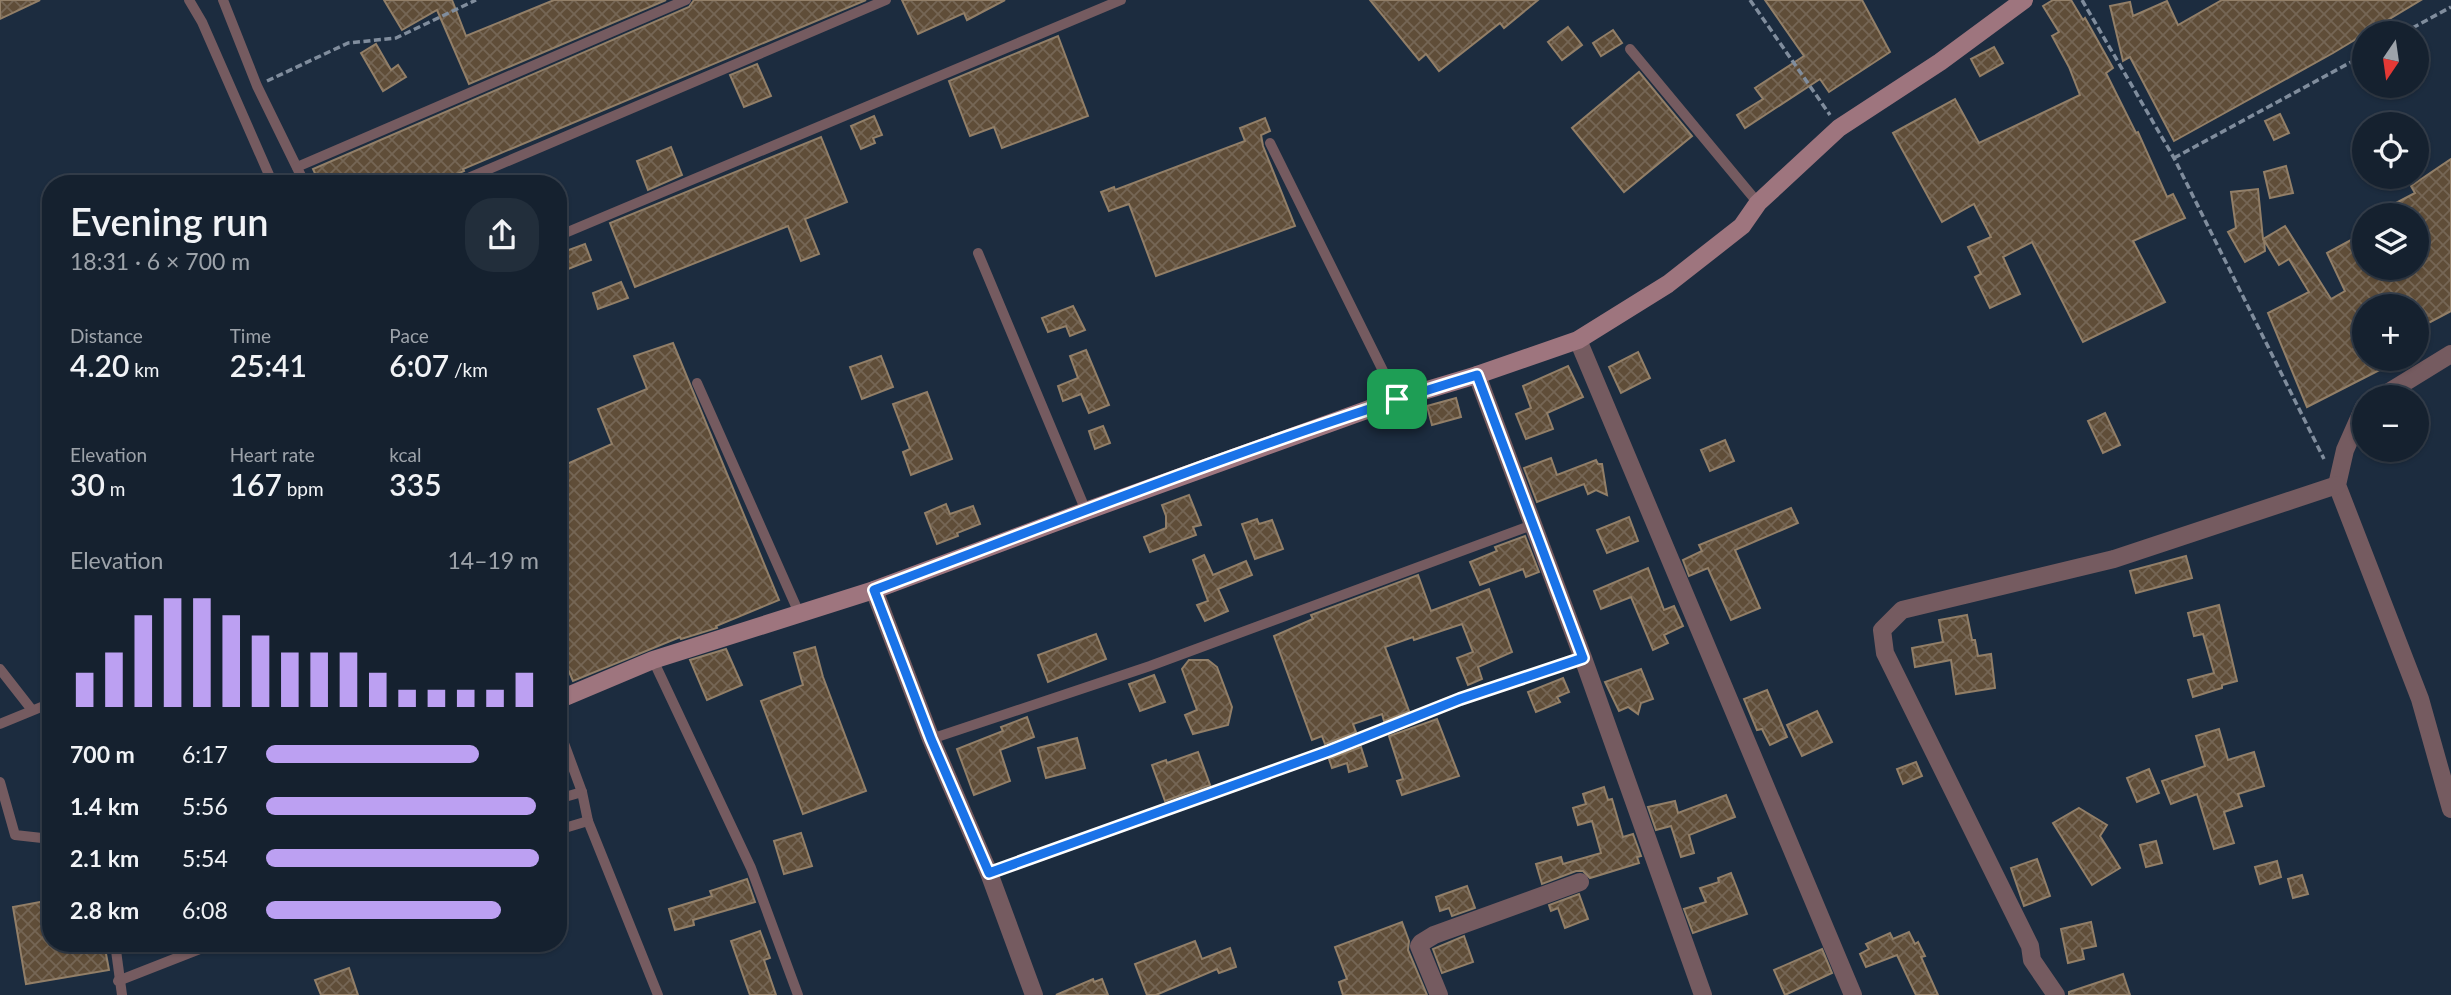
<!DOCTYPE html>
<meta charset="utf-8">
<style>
:root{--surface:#15212f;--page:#222e3b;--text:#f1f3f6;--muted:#9da3aa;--line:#343e4b;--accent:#bca0f2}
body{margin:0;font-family:Lato,sans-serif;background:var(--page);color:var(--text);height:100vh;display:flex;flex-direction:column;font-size:26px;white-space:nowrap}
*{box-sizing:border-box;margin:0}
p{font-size:23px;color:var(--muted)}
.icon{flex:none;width:38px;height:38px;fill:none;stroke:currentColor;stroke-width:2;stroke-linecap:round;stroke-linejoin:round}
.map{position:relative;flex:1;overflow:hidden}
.details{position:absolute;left:42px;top:175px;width:525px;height:777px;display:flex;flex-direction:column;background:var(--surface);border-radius:28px;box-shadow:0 2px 5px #0004,0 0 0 2px var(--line)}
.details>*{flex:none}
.needle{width:46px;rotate:193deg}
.fabs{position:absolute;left:2352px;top:21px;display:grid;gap:14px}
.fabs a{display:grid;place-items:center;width:77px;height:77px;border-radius:50%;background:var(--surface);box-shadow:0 2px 5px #0004,0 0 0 2px var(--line);font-size:35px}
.pin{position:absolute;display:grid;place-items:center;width:60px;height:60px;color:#fff;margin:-30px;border-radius:14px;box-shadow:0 4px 10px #0006}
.round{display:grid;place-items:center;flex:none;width:74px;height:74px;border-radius:28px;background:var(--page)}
.summary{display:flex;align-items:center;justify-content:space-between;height:119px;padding:0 28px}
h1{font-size:38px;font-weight:600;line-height:52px}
.figures{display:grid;grid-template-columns:repeat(3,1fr);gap:10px;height:119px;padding:7px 28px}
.figures div{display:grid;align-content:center}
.figures b{font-size:30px;font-weight:600}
.figures small{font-size:19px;font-weight:400}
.figures p{font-size:19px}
.chart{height:196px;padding:14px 28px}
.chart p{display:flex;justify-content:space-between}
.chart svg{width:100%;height:126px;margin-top:7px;stroke:var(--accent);stroke-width:6}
ul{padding:0 28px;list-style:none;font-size:23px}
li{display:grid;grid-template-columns:112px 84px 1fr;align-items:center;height:52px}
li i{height:18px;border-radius:9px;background:var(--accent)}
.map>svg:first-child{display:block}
</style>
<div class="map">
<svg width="2451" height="995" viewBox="0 0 2451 995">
<defs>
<pattern id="building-cross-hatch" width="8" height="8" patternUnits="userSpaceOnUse" patternTransform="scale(1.75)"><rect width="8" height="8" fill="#5f4d38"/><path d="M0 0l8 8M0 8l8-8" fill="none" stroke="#756655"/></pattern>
</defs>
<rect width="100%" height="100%" fill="#1c2c3f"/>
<!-- building -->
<g fill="url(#building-cross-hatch)" stroke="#927f68" stroke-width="2">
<polygon points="0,0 40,0 0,19"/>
<polygon points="384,0 452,0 466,36 554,0 666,0 469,84 437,10 402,30"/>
<polygon points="694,0 866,0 463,169 464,171 434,184 320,184 313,169 689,7"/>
<polygon points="902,0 1005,0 967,20 964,13 918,34"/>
<polygon points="1370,0 1538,0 1504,28 1500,23 1439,71 1426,54 1419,60"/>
<polygon points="1765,0 1862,0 1890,52 1829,92 1820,79 1745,128 1737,115 1763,99 1755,88 1804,56"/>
<polygon points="2053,0 2071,0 2083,20 2085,18 2113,68 2106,73 2136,133 2138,132 2167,197 2173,194 2185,218 2133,241 2165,302 2083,342 2032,242 2003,257 2020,294 1990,308 1975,277 1981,274 1968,247 1991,237 1974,204 1942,222 1893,133 1955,99 1979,143 2080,95 2069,67 2052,36 2059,32 2043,6"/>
<polygon points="2222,0 2421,0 2333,53 2174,141 2130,57 2123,61 2110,6 2130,2 2133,16 2167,1 2178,25"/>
<polygon points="1568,27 1582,45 1562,60 1548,42"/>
<polygon points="1613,30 1622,43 1601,56 1593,43"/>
<polygon points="1058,36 1088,116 1002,148 994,127 970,136 949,81"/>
<polygon points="376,44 391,70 398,65 406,77 383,91 361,53"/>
<polygon points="1994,47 2003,63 1980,76 1971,59"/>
<polygon points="757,64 771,96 744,107 730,75"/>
<polygon points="1639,72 1692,136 1624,192 1572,128"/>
<polygon points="2280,114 2289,133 2274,140 2265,121"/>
<polygon points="874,116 882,135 873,138 875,143 861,149 851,126"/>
<polygon points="1265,118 1270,131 1261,135 1263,146 1295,226 1156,276 1129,204 1109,211 1101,192 1114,187 1115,190 1245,141 1240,128"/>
<polygon points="821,137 847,202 805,219 819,254 801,261 788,226 635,287 610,223"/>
<polygon points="671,147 682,175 648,190 637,161"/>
<polygon points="2451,159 2451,311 2417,329 2417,306 2364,306 2364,359 2401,359 2307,407 2268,313 2309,292 2289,259 2279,265 2264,240 2265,251 2245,262 2228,232 2236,228 2231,192 2258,189 2263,239 2285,226 2331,299 2345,291 2327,253 2364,233 2364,268 2417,268 2417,215 2373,215 2415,193 2411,186"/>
<polygon points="2286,166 2293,193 2270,198 2264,172"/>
<polygon points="585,244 591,260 558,273 558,254"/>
<polygon points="621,282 628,298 598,309 593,293"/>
<polygon points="1073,306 1085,330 1070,336 1066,326 1048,332 1042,318"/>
<polygon points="673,343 779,600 716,626 717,628 681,639 680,637 573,681 558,646 558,468 612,444 598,409 647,389 634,356"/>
<polygon points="1086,350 1109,405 1089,413 1081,394 1063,401 1058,386 1078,378 1070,356"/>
<polygon points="1638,352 1650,378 1621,393 1609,367"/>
<polygon points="881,356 893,387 862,399 850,367"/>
<polygon points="1568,366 1583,397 1547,413 1553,429 1526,439 1516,414 1531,408 1523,386"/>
<polygon points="927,392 952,459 911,475 903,452 910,449 893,404"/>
<polygon points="1456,398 1461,417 1432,425 1427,406"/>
<polygon points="2105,413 2120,445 2103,453 2088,421"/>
<polygon points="1103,426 1110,443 1095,449 1089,431"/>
<polygon points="1725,440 1734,461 1710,471 1701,450"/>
<polygon points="1551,458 1557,475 1596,460 1598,464 1602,464 1607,495 1596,490 1588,494 1584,484 1537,502 1524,468"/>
<polygon points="1189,495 1201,525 1193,527 1196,535 1150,552 1144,537 1166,528 1166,516 1162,505"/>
<polygon points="946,504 950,514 973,506 980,524 957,533 958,536 937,544 925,513"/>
<polygon points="1791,508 1798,523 1735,550 1760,608 1731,620 1708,568 1689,576 1683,560 1702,551 1699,545"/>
<polygon points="1629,517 1638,541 1607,553 1597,530"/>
<polygon points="1257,519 1259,524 1272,520 1283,549 1255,559 1242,524"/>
<polygon points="1525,536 1539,572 1526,577 1523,569 1480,585 1470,562 1497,551 1495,547"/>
<polygon points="1204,555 1213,575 1246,561 1252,575 1218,589 1228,611 1205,621 1197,605 1208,601 1193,560"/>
<polygon points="2186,556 2192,578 2136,593 2130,571"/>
<polygon points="1648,568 1664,610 1674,606 1683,626 1664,635 1668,643 1653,650 1631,597 1601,609 1594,591"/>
<polygon points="1418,575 1431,611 1489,589 1512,652 1478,667 1482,679 1468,685 1457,658 1473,652 1462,624 1414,640 1413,637 1385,647 1409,711 1384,721 1382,714 1353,724 1356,732 1325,744 1322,736 1312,740 1274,636 1313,619 1311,615"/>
<polygon points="2219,605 2237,681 2222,685 2222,688 2193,697 2188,680 2214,673 2203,634 2194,636 2188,613"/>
<polygon points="1967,615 1972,640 1975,640 1978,656 1991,654 1995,688 1956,694 1951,660 1915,667 1912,648 1943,642 1939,620"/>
<polygon points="1096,634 1106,659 1048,682 1038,655"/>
<polygon points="815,647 823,677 866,791 803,814 761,701 803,685 794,653"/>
<polygon points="726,649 742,685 707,700 690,660"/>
<polygon points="1189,660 1208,660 1217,667 1232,707 1228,725 1193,734 1185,715 1197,710 1182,669"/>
<polygon points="1641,669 1653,699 1641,703 1638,714 1628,707 1619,711 1605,682"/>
<polygon points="1154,675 1165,702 1140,711 1129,684"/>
<polygon points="1563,678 1569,692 1557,697 1560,702 1536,712 1528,692"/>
<polygon points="1767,690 1787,737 1770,745 1762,729 1757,730 1744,699"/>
<polygon points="1817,711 1832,742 1802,756 1787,725"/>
<polygon points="1027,717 1034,737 1000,750 1010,781 974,795 957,749 1003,731 1001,727"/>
<polygon points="1437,719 1459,776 1402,795 1397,781 1403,779 1389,736"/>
<polygon points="2219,729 2228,760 2254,752 2264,786 2238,794 2242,806 2224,812 2234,843 2214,849 2197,794 2171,804 2162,781 2205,766 2196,736"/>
<polygon points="1077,738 1085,768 1046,778 1038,748"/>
<polygon points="1361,747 1367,766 1349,772 1347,763 1332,768 1329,759"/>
<polygon points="1198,752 1210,785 1165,801 1152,765 1166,760 1167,763"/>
<polygon points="1916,762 1922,776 1903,784 1897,769"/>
<polygon points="2149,769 2159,793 2137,802 2127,778"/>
<polygon points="1604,787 1608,800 1612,799 1623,837 1633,834 1641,856 1637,857 1639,863 1590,878 1583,871 1576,871 1542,884 1536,864 1561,857 1563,864 1601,853 1592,821 1578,825 1573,808 1586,804 1583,794"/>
<polygon points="1726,795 1735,817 1689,835 1694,853 1681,857 1671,826 1656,830 1648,807 1675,801 1678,813"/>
<polygon points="2079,808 2107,825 2100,836 2120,868 2092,885 2053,823"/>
<polygon points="801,833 812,866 784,874 774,841"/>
<polygon points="2156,841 2162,863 2146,867 2140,845"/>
<polygon points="2037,859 2050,896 2024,906 2011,868"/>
<polygon points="2277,861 2281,877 2260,884 2255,867"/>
<polygon points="1731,873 1747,914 1693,933 1684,909 1706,902 1700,888 1719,882 1718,878"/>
<polygon points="2302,875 2308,894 2293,898 2288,879"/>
<polygon points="747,879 755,902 693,920 694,925 675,930 669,909 712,896 710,891"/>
<polygon points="1467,886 1475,908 1452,916 1449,908 1440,911 1436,897"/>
<polygon points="1579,894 1588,919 1565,928 1558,908 1551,911 1549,905"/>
<polygon points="51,900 51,943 104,943 109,970 26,984 13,907"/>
<polygon points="1402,922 1409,941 1408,950 1427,995 1343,995 1339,982 1347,979 1335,947"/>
<polygon points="2091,922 2096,946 2082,949 2084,959 2068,963 2061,929"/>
<polygon points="760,931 770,958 764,960 776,995 750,995 731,941"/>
<polygon points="1909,932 1915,944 1918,942 1925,956 1921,957 1938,995 1916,995 1897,955 1866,967 1860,954 1869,949 1866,944 1890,933 1893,939"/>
<polygon points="1464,936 1473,962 1442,973 1433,949"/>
<polygon points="1195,941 1202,959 1230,948 1236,967 1219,973 1217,969 1156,995 1147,995 1135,964"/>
<polygon points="1822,949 1832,973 1785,995 1774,970"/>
<polygon points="349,968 358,995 321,995 315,980"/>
<polygon points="2123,974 2130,995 2069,995 2069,992"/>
<polygon points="1093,979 1094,982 1102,979 1108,995 1056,995"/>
</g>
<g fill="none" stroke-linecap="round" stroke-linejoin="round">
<!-- path -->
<g stroke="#808d9d" stroke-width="3.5" stroke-dasharray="7 3.5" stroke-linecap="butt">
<polyline points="1750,0 1830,115"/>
<polyline points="2082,0 2174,158 2324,459"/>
<polyline points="2403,33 2451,7"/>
<polyline points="267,81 348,43 396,38 476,0"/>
<polyline points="2174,158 2364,55"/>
</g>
<!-- lane -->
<g stroke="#755b60" stroke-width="10">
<polyline points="189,0 202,22 273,184"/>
<polyline points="223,0 257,86 305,184"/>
<polyline points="1630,49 1758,203"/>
<polyline points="1270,143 1397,399"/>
<polyline points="297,167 686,0"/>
<polyline points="454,184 886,0"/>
<polyline points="558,236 1121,0"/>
<polyline points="978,253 1086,511"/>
<polyline points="697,383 799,613"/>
<polyline points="653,660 751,868 798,995"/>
<polyline points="0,669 32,710"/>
<polyline points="0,724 51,703"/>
<polyline points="558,727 582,792 588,821 658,995"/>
<polyline points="931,739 1150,666 1532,525"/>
<polyline points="0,782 15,835 51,839"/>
<polyline points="558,799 582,792"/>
<polyline points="558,830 588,821"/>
<polyline points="989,873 1329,751 1459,699 1583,658"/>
<polyline points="115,943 122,995"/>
<polyline points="116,950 135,943"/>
<polyline points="118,981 215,943"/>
</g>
<!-- street -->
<g stroke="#755b60" stroke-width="18">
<polyline points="1578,340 1853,995"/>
<polyline points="1477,375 1583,658 1703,995"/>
<polyline points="2381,397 2451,354"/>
<polyline points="2364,407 2345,450 2337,485 2420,699 2451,809"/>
<polyline points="874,590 931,739 989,873 1034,995"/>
<polyline points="1439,995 1419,946 1421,943 1434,935 1580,882"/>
<polyline points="2056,995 2032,960 2030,946 1885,653 1882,630 1902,610 2114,559 2337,485"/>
</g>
<!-- secondary -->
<polyline stroke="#9e757e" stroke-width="18" points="558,700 653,660 874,590 1086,511 1397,399 1477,375 1578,340 1668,284 1742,226 1758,203 1839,128 1940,62 2024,0"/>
</g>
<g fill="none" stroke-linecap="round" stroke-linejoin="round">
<!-- route casing -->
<g stroke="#fff" stroke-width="14">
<path id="route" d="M1477 375 1583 658 1460 699 1329 751 989 873 931 739 874 590C1074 515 1273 436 1477 375Z"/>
</g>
<!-- route -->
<use href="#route" stroke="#1a73e8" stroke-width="9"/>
</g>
</svg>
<div class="fabs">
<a><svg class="needle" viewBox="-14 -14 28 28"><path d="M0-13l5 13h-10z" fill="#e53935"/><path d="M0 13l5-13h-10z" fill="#9da3aa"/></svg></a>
<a><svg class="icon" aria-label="locate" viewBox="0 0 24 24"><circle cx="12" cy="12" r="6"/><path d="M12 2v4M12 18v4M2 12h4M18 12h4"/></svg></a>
<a><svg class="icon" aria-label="layers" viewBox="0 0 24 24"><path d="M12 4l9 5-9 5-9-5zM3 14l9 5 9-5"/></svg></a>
<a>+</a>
<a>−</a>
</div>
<div class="pin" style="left:1397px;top:399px;background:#1e9e55"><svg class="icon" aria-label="arrive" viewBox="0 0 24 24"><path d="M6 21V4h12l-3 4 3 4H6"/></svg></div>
<section class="details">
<div class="summary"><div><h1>Evening run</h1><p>18:31 · 6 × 700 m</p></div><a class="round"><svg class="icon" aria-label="share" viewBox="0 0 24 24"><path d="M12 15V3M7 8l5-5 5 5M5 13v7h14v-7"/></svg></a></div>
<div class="figures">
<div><p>Distance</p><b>4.20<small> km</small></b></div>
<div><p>Time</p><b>25:41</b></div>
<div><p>Pace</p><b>6:07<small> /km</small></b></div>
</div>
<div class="figures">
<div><p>Elevation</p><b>30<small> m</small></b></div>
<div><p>Heart rate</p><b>167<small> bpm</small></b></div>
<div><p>kcal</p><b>335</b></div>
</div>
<div class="chart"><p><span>Elevation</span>14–19 m</p>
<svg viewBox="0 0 160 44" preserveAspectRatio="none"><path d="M5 44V32M15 44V25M25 44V12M35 44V6M45 44V6M55 44V12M65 44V19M75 44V25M85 44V25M95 44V25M105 44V32M115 44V38M125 44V38M135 44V38M145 44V38M155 44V32"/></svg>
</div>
<ul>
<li><b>700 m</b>6:17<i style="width:78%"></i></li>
<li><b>1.4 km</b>5:56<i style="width:99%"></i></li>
<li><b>2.1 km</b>5:54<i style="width:100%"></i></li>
<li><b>2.8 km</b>6:08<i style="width:86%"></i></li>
</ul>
</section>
</div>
